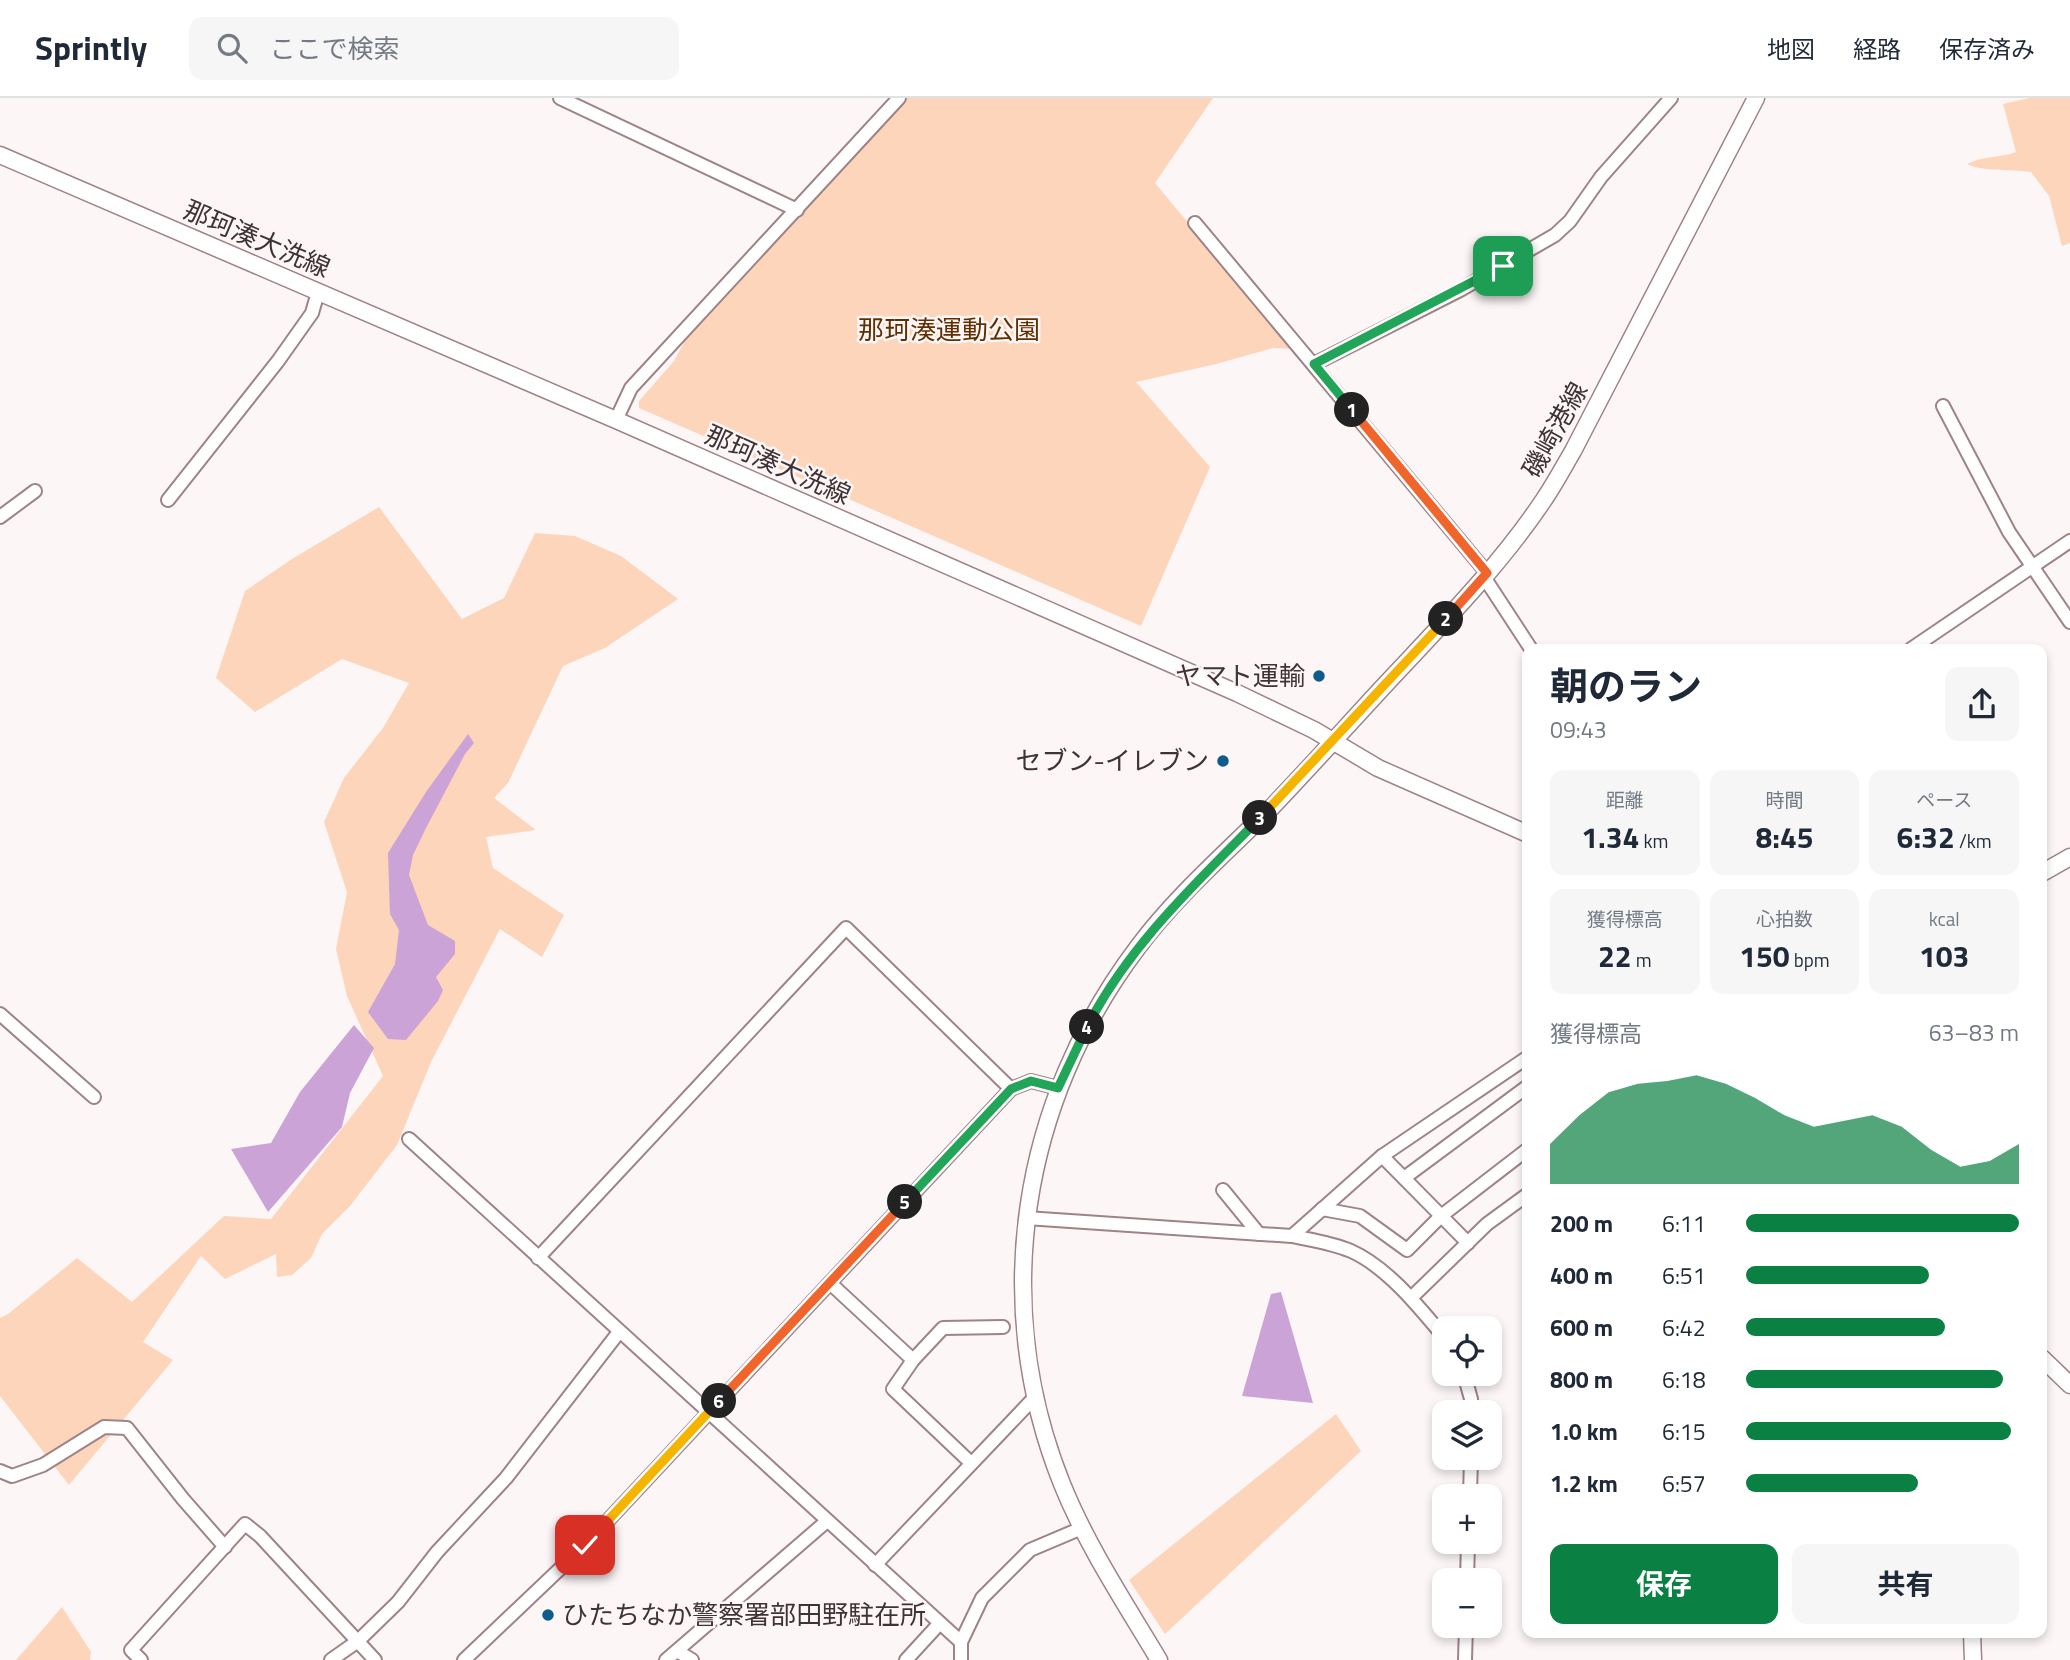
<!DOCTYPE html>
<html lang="ja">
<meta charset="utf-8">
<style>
:root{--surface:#fff;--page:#f6f6f7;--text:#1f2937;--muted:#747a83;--line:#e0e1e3;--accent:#0b8043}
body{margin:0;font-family:"Titillium Web","Noto Sans JP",sans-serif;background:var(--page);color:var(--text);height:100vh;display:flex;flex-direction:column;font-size:26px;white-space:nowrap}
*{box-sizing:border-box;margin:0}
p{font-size:23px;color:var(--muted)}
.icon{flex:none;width:38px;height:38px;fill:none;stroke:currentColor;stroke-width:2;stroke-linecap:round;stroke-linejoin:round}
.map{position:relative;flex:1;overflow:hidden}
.panel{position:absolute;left:1522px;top:546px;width:525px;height:994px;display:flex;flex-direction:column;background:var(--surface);border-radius:14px;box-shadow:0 4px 10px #0003}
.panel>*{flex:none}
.tools{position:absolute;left:1432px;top:1218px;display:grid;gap:14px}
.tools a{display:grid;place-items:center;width:70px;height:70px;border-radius:14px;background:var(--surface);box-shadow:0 4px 10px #0003;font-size:35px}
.pin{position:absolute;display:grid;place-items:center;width:60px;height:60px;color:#fff;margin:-30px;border-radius:14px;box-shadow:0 4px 10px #0006}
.km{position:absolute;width:35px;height:35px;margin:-18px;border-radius:50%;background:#222;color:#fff;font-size:19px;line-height:35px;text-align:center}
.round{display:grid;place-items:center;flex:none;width:74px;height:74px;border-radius:14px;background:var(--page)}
.headline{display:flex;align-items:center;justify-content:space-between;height:119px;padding:0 28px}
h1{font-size:38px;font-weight:700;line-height:52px}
.metrics{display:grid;grid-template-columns:repeat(3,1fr);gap:10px;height:119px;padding:7px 28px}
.metrics div{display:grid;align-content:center;border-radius:14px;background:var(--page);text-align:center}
.metrics b{font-size:30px;font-weight:700}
.metrics small{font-size:19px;font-weight:400}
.metrics p{font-size:19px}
.chart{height:196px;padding:14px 28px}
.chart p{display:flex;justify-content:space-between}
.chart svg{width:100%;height:126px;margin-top:7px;fill:var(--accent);opacity:.7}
.cta{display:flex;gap:14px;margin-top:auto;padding:14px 28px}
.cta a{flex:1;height:80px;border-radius:14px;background:var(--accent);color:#fff;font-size:28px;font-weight:700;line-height:80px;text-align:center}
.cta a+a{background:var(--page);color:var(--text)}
ul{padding:0 28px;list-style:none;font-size:23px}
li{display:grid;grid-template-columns:112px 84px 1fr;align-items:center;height:52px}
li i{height:18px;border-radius:9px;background:var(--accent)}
header{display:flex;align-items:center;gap:42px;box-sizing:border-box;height:98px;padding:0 35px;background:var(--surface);border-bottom:2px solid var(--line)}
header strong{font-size:33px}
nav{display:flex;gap:38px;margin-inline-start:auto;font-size:24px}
.search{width:490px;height:63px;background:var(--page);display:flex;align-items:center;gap:18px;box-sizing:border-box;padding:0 24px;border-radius:14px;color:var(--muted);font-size:26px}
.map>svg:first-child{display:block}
</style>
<header>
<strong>Sprintly</strong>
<div class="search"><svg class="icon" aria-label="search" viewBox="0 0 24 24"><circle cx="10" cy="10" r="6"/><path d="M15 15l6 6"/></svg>ここで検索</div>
<nav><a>地図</a><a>経路</a><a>保存済み</a></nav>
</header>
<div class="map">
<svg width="2070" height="1562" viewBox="0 0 2070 1562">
<rect width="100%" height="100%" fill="#fdf6f7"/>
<!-- green -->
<g fill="#fcd5bb">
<polygon points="899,0 1213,0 1155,85 1293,251 1273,250 1216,266 1136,284 1210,369 1141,528 639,310 639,303 674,263 696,222"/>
<path d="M2029 0H2070V145L2062 148 2049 98 2031 74C2011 71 1984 74 1967 66 1982 58 2000 60 2016 54L2003 6Z"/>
<polygon points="379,409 462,521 504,500 535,435 575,438 621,458 678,501 605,550 563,568 508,685 494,700 536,732 486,739 493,770 564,817 542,859 500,831 431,964 397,1047 350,1108 322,1136 311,1160 292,1177 277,1179 276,1156 225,1181 201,1158 143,1244 173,1262 69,1387 0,1298 0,1220 8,1216 77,1160 132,1204 224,1118 271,1121 383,978 347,898 336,851 347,794 324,724 344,680 383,630 409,585 342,561 255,614 216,580 245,493 292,461"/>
<polygon points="1336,1316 1361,1353 1165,1536 1129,1482"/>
<polygon points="62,1509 91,1554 90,1562 16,1562"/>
</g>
<!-- water -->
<g fill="#cba3d7">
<polygon points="468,636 474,645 465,656 426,730 413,757 409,777 428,827 455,843 455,856 436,879 443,892 438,903 406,942 388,941 368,914 395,866 399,832 390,816 388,755 426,694"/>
<polygon points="354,927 374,950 350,995 342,1029 268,1114 231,1051 271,1045 300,994"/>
<polygon points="1281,1194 1313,1305 1242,1298 1271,1196"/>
</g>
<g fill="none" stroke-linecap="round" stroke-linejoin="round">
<!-- minor casing -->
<g stroke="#9e8387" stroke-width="16">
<g id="minor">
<polyline points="560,0 797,112"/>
<polyline points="1195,125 1487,475"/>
<polyline points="1314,266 1460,192 1555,137 1570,123 1601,79 1671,0"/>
<polyline points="1943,308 2009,434 2070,524"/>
<polyline points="616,322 631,290 899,0"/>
<polyline points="168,402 278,263 312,215 318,194"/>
<polyline points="0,419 35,393"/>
<polyline points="1484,479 1531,551"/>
<polyline points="1911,551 2070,443"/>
<polyline points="0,916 94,999"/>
<polyline points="409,1041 961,1544 961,1562"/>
<polyline points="1382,1058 1468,1145"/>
<polyline points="1404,1080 1528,988"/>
<polyline points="1223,1092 1259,1136"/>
<polyline points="1322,1111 1360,1118 1407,1152 1441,1118 1528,1051"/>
<path d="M1026 1120 1292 1138C1311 1142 1332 1145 1351 1153 1387 1169 1419 1209 1444 1239"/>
<polyline points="1292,1138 1382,1058 1528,959"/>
<polyline points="538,1160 846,830 1011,991"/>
<polyline points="830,1185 913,1262 893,1291 971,1365"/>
<polyline points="1411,1200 1487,1126 1528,1096"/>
<polyline points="913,1262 943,1230 1003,1229"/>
<polyline points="1464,1276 1471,1301 1472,1314"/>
<polyline points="0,1373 12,1378 43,1367 104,1329 127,1330 183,1401 225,1449"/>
<polyline points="1470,1398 1471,1360"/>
<polyline points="875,1467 1035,1299"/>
<polyline points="1467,1482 1468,1444"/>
<polyline points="961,1544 982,1500 1030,1452 1082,1430"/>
<polyline points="677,1553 692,1562"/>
<polyline points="141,1562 131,1552 245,1426 260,1438 375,1562"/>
<polyline points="331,1562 358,1543 398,1504 437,1454 506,1380 619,1234"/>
<polyline points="464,1562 585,1447 1011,991 1031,983 1058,990"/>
<polyline points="666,1562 827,1423"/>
<polyline points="906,1562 939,1526"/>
<polyline points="1465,1562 1466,1528"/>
</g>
</g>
<!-- major casing -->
<g stroke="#9e8387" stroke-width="19">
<g id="major">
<polyline points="0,57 616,322 1237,595 1314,632 1378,670 1528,736"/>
<polyline points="2042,775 2070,759"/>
<polyline points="2042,1260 2070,1287"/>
<polyline points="1972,1535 1973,1562"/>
<path d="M1159 1562C1125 1505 1087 1448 1062 1386 989 1204 1021 1004 1138 849 1176 798 1227 754 1272 709 1310 669 1347 628 1384 588 1439 529 1498 470 1543 403 1554 387 1563 370 1573 353L1756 0"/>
</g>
</g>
<!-- minor -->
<use href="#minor" stroke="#fff" stroke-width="12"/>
<!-- major -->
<use href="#major" stroke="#fff" stroke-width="16"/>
</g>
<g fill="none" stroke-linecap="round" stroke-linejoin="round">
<!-- split-1 casing -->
<g stroke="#fff" stroke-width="14">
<polyline id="split-1" points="1352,312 1314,266 1503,168"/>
</g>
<!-- split-2 casing -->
<g stroke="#fff" stroke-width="14">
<polyline id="split-2" points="1352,312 1487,475 1446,521"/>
</g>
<!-- split-3 casing -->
<g stroke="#fff" stroke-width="14">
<polyline id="split-3" points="1260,720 1446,521"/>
</g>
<!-- split-4 casing -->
<g stroke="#fff" stroke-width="14">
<path id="split-4" d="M1087 929C1129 847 1196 785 1260 720"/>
</g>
<!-- split-5 casing -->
<g stroke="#fff" stroke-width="14">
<polyline id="split-5" points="905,1104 1011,991 1031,983 1058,990 1087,929"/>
</g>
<!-- split-6 casing -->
<g stroke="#fff" stroke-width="14">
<polyline id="split-6" points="719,1303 905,1104"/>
</g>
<!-- split-7 casing -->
<g stroke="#fff" stroke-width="14">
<polyline id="split-7" points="585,1447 719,1303"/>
</g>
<!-- split-1 -->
<use href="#split-1" stroke="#22a559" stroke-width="9"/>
<!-- split-2 -->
<use href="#split-2" stroke="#f0652b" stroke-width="9"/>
<!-- split-3 -->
<use href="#split-3" stroke="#f5b400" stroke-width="9"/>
<!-- split-4 -->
<use href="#split-4" stroke="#22a559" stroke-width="9"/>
<!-- split-5 -->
<use href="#split-5" stroke="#22a559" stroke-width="9"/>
<!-- split-6 -->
<use href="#split-6" stroke="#f0652b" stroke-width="9"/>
<!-- split-7 -->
<use href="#split-7" stroke="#f5b400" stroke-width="9"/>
</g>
<!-- markers -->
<g fill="#0f5b8e" stroke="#fdf6f7" stroke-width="2.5">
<circle cx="1319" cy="578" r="7"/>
<circle cx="1223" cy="663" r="7"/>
<circle cx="548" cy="1517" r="7"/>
</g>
<g text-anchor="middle" stroke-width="5" stroke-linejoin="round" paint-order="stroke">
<!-- street labels -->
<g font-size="26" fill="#3f3335" stroke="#fdf6f7">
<text transform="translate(257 141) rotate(23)" y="9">那珂湊大洗線</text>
<text transform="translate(1555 332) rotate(-61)" y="9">磯崎港線</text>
<text transform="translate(778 367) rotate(24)" y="9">那珂湊大洗線</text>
</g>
<!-- park labels -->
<g font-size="26" fill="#622f00" stroke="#fdf6f7">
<text x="949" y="241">那珂湊運動公園</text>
</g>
<!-- poi labels -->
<g font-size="26" fill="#3f3335" stroke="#fdf6f7" text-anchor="end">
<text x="1305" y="587">ヤマト運輸</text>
<text x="1209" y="672">セブン-イレブン</text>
<text x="562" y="1526" text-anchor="start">ひたちなか警察署部田野駐在所</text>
</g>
</g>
</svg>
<div class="tools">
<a><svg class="icon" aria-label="locate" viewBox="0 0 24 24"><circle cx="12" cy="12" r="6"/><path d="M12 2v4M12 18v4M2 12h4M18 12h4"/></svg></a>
<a><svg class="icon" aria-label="layers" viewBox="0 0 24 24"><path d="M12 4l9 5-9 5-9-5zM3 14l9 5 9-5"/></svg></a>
<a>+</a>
<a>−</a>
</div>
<div class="pin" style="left:1503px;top:168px;background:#1e9e55"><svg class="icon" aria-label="arrive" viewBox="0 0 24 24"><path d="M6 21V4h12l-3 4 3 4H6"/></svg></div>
<div class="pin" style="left:585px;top:1447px;background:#d93025"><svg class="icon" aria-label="check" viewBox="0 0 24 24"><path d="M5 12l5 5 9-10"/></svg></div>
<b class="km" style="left:1352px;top:312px">1</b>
<b class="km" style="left:1446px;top:521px">2</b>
<b class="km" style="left:1260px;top:720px">3</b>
<b class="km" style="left:1087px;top:929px">4</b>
<b class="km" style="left:905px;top:1104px">5</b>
<b class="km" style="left:719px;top:1303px">6</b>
<section class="panel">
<div class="headline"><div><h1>朝のラン</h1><p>09:43</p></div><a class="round"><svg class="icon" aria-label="share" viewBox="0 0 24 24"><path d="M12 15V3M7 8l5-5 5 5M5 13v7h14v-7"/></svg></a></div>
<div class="metrics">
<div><p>距離</p><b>1.34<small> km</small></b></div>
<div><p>時間</p><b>8:45</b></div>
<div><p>ペース</p><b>6:32<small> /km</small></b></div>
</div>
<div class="metrics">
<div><p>獲得標高</p><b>22<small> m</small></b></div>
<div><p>心拍数</p><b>150<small> bpm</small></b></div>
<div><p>kcal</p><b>103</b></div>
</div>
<div class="chart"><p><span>獲得標高</span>63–83 m</p>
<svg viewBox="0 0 160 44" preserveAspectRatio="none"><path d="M0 44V30L10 20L20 12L30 9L40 8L50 6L60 9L70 14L80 20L90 24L100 22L110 20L120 24L130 32L140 38L150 36L160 30V44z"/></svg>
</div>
<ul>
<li><b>200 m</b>6:11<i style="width:100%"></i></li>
<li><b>400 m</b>6:51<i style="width:67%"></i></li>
<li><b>600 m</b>6:42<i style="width:73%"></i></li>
<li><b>800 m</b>6:18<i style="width:94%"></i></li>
<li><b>1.0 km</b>6:15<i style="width:97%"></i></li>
<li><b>1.2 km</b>6:57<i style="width:63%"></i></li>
</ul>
<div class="cta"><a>保存</a><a>共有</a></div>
</section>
</div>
